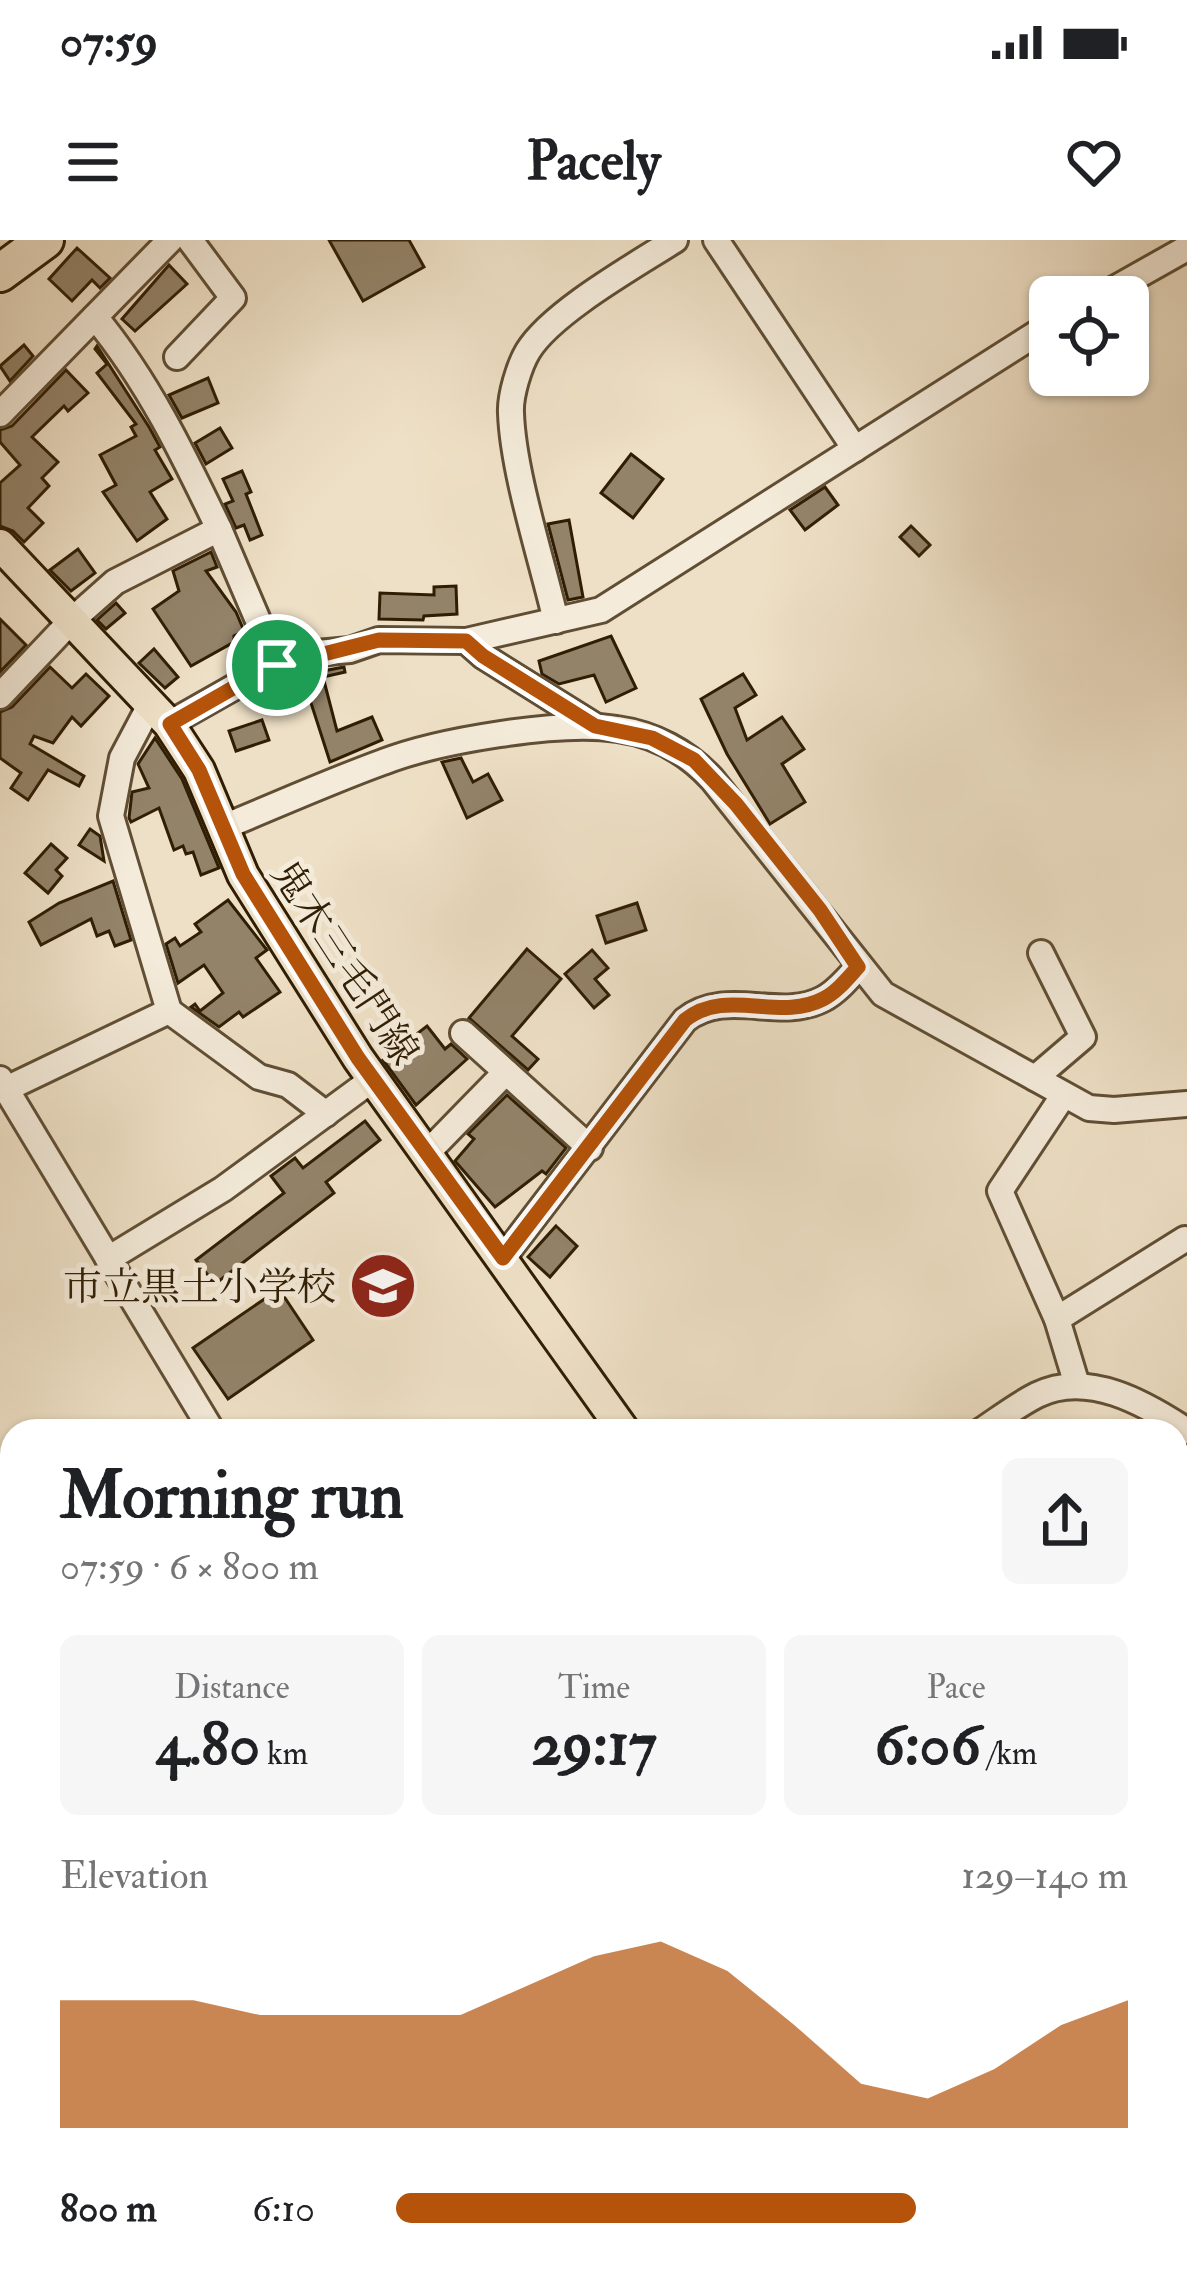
<!DOCTYPE html>
<meta charset="utf-8">
<style>
:root{--surface:#fff;--page:#f6f6f6;--text:#202124;--muted:#757577;--accent:#b45309}
body{margin:0;font-family:"IM FELL Double Pica","Noto Serif JP",serif;background:var(--page);color:var(--text);height:100vh;display:flex;flex-direction:column;font-size:45px;white-space:nowrap}
*{box-sizing:border-box;margin:0}
p{font-size:39px;color:var(--muted)}
.icon{flex:none;width:66px;height:66px;fill:none;stroke:currentColor;stroke-width:2;stroke-linecap:round;stroke-linejoin:round}
.map{position:relative;flex:1;overflow:hidden}
.side{position:absolute;left:0px;top:1179px;width:1188px;height:861px;display:flex;flex-direction:column;background:var(--surface);border-radius:36px 36px 0 0;box-shadow:0 3px 9px #0004}
.side>*{flex:none}
.fabs{position:absolute;left:1029px;top:36px;display:grid;gap:24px}
.fabs a{display:grid;place-items:center;width:120px;height:120px;border-radius:18px;background:var(--surface);box-shadow:0 3px 9px #0004;font-size:60px}
.pin{position:absolute;display:grid;place-items:center;width:102px;height:102px;color:#fff;margin:-51px;border:6px solid #fff;border-radius:50%;box-shadow:0 3px 12px #0007}
.round{display:grid;place-items:center;flex:none;width:126px;height:126px;border-radius:18px;background:var(--page)}
.summary{display:flex;align-items:center;justify-content:space-between;height:204px;padding:0 60px}
h1{font-size:66px;font-weight:800;line-height:90px}
.metrics{display:grid;grid-template-columns:repeat(3,1fr);gap:18px;height:204px;padding:12px 60px}
.metrics div{display:grid;align-content:center;border-radius:18px;background:var(--page);text-align:center}
.metrics b{font-size:60px;font-weight:800}
.metrics small{font-size:33px;font-weight:400}
.metrics p{font-size:33px}
.chart{height:336px;padding:24px 60px}
.chart p{display:flex;justify-content:space-between}
.chart svg{width:100%;height:216px;margin-top:12px;fill:var(--accent);opacity:.7}
ul{padding:0 60px;list-style:none;font-size:39px}
li{display:grid;grid-template-columns:192px 144px 1fr;align-items:center;height:90px}
li i{height:30px;border-radius:15px;background:var(--accent)}
.status{display:flex;justify-content:space-between;align-items:center;height:84px;padding:0 60px;background:var(--surface);direction:ltr}
.status svg{height:33px;fill:currentColor}
header{display:flex;justify-content:space-between;align-items:center;height:156px;padding:0 60px;background:var(--surface);font-size:54px;font-weight:800}
.map>svg:first-child{display:block}
</style>
<div class="status"><b>07:59</b><svg viewBox="0 0 49 12"><path d="M0 12V9h3v3zM5 12V6h3v6zM10 12V3h3v9zM15 12V0h3v12zM26 1h20v11H26zM47 4h2v5h-2z"/></svg></div>
<header><svg class="icon" aria-label="menu" viewBox="0 0 24 24"><path d="M4 6h16M4 12h16M4 18h16"/></svg>Pacely<svg class="icon" aria-label="heart" viewBox="0 0 24 24"><path d="M12 20l-8-8c-3-5 5-10 8-4 3-6 11-1 8 4z"/></svg></header>
<div class="map">
<svg width="1187" height="2039" viewBox="0 0 1187 2039">
<rect width="100%" height="100%" fill="#eee0c6"/>
<filter id="stains"><feTurbulence type="fractalNoise" baseFrequency=".00167" numOctaves="4"/><feColorMatrix values="0 0 0 0 .2 0 0 0 0 .09 0 0 0 0 .02 0 0 0 .5 -.17"/></filter>
<radialGradient id="worn" r=".72"><stop offset=".6" stop-color="#630" stop-opacity="0"/><stop offset="1" stop-color="#630" stop-opacity=".3"/></radialGradient>
<g fill="none" stroke-linecap="round" stroke-linejoin="round">
<!-- river -->
<g stroke="#ad9e84" stroke-width="30">
<polyline points="0,1924 12,1917"/>
<polyline points="401,2028 404,2039"/>
</g>
</g>
<!-- building -->
<g fill="#938369" stroke="#301e04" stroke-width="3">
<polygon points="329,0 409,0 424,27 363,61"/>
<polygon points="77,8 110,38 100,48 92,40 72,61 49,39"/>
<polygon points="169,25 187,44 135,91 122,79"/>
<polygon points="24,105 33,116 10,141 0,126"/>
<polygon points="97,106 149,187 160,207 155,210 172,239 150,252 167,279 137,301 103,252 116,245 100,215 136,196 131,187 136,184 97,133 107,124 95,109"/>
<polygon points="66,130 88,153 68,171 64,166 32,197 58,222 42,238 49,246 28,268 43,283 24,302 13,291 0,286 0,243 20,225 0,202 0,190 12,186"/>
<polygon points="208,138 218,163 182,178 169,155"/>
<polygon points="220,188 232,208 206,224 195,203"/>
<polygon points="631,214 663,239 633,278 601,253"/>
<polygon points="242,231 251,252 246,254 262,295 250,300 244,285 236,288 225,264 233,261 223,239"/>
<polygon points="825,247 838,265 805,290 790,270"/>
<polygon points="569,280 583,357 568,360 548,284"/>
<polygon points="911,286 930,305 919,316 900,297"/>
<polygon points="78,309 95,333 71,351 50,330"/>
<polygon points="211,312 217,327 206,331 236,372 244,391 234,396 234,402 191,426 153,369 179,351 173,331"/>
<polygon points="456,346 457,374 424,376 423,380 379,379 380,353 434,355 434,347"/>
<polygon points="116,363 125,373 106,389 97,380"/>
<polygon points="0,379 26,405 0,432"/>
<polygon points="611,396 636,448 606,462 594,435 559,444 542,434 539,421"/>
<polygon points="154,409 178,437 165,448 139,423"/>
<polygon points="50,427 72,448 86,434 109,456 81,486 72,477 53,503 34,496 30,504 84,536 79,546 48,530 28,560 11,548 21,533 0,518 0,472 12,467"/>
<polygon points="344,427 345,432 323,437 337,491 372,477 382,500 330,522 302,435"/>
<polygon points="743,434 756,455 735,468 747,500 782,477 804,509 782,524 805,562 770,584 727,514 701,459"/>
<polygon points="262,480 269,500 236,511 229,491"/>
<polygon points="155,498 182,539 219,628 201,635 193,612 186,614 183,606 174,610 159,568 131,582 129,578 132,552 149,548 138,524"/>
<polygon points="461,518 473,542 488,534 502,560 467,578 442,522"/>
<polygon points="90,589 100,596 104,621 79,605"/>
<polygon points="51,604 67,618 56,630 62,636 48,653 25,633"/>
<polygon points="113,641 131,700 115,706 109,691 97,696 91,679 41,705 29,682 59,663"/>
<polygon points="228,660 267,710 256,718 280,752 243,777 239,772 219,787 191,767 195,764 200,771 223,753 204,725 178,743 166,704 175,698 180,706 201,692 195,684"/>
<polygon points="637,663 646,690 606,703 597,676"/>
<polygon points="527,709 561,739 512,796 538,819 528,830 469,778"/>
<polygon points="592,710 608,728 595,739 609,755 594,768 565,734"/>
<polygon points="427,786 445,809 451,804 467,819 416,865 383,820"/>
<polygon points="507,855 566,908 546,934 542,931 495,967 455,921 474,899 468,894"/>
<polygon points="365,881 380,900 326,942 334,953 215,1044 196,1020 284,953 271,936 295,918 303,928"/>
<polygon points="556,986 577,1006 550,1037 528,1017"/>
<polygon points="279,1049 313,1100 228,1159 193,1108"/>
</g>
<g fill="none" stroke-linecap="round" stroke-linejoin="round">
<!-- minor casing -->
<g stroke="#604e34" stroke-width="30">
<g id="minor">
<polyline points="716,0 855,209"/>
<polyline points="1100,57 1187,8"/>
<path d="M95 77C148 141 183 214 219 289"/>
<polyline points="177,117 233,58 190,0"/>
<polyline points="0,174 170,0"/>
<path d="M556 381C542 320 513 233 511 173 510 156 519 126 528 111 552 72 636 25 675 0"/>
<polyline points="466,401 483,416 595,486"/>
<polyline points="0,456 71,381 115,342 219,289 277,425"/>
<polyline points="169,484 268,428 317,413 350,410 379,400 466,401 601,370 1050,85"/>
<path d="M221 588C275 566 328 542 383 522 437 501 560 480 617 489 654 494 687 512 712 539L883 754 1089 868 1114 870 1187 864"/>
<polyline points="169,771 259,837 288,845 326,874"/>
<polyline points="463,793 590,908"/>
<polyline points="1035,838 1083,797 1041,713"/>
<polyline points="0,839 212,1191"/>
<polyline points="6,849 169,771 111,576 122,518 150,465"/>
<polyline points="1063,856 1000,951 1057,1079 1077,1145"/>
<polyline points="427,913 506,832"/>
<path d="M503 1018 685 780C727 747 779 782 823 759 837 752 848 738 858 727"/>
<polyline points="108,1019 223,949 373,839"/>
<polyline points="1057,1079 1185,999"/>
<path d="M981 1191C999 1179 1017 1165 1037 1155 1087 1130 1145 1163 1187 1191"/>
<polyline points="1176,1277 1187,1266"/>
<polyline points="1176,1300 1187,1320"/>
<polyline points="0,1676 4,1689 0,1701"/>
<polyline points="0,1734 12,1752"/>
<polyline points="0,1796 12,1796"/>
<polyline points="628,2028 634,2039"/>
<polyline points="433,2039 447,2028"/>
</g>
</g>
<!-- major casing -->
<g stroke="#301e04" stroke-width="36">
<g id="major">
<polyline points="0,305 169,484 199,530 243,635 358,818 624,1191"/>
<polyline points="1176,1734 1187,1738"/>
<polyline points="1176,1888 1187,1881"/>
<polyline points="938,2039 954,2028"/>
</g>
</g>
<!-- highway casing -->
<g stroke="#301e04" stroke-width="42">
<polyline id="highway" points="0,33 45,0"/>
</g>
<!-- minor -->
<use href="#minor" stroke="#f4ebda" stroke-width="24"/>
<!-- major -->
<use href="#major" stroke="#eee0c6" stroke-width="30"/>
<!-- highway -->
<use href="#highway" stroke="#eee0c6" stroke-width="36"/>
</g>
<g fill="none" stroke-linecap="round" stroke-linejoin="round">
<!-- route casing -->
<g stroke="#fff" stroke-width="24">
<path id="route" d="M379 400 466 401 483 416 595 486 652 498 694 520 736 564 820 670 858 727C848 738 837 752 823 759 779 782 726 747 685 780L503 1018 358 818 243 634 199 530 170 484 268 428Z"/>
</g>
<!-- route -->
<use href="#route" stroke="#b45309" stroke-width="15"/>
</g>
<!-- icons -->
<defs>
<g id="school-disc" transform="scale(3.45)"><circle r="9.5" fill="#8f2418" stroke="#f4ebda"/><path d="M0-5L7-2L0 1L-7-2ZM-4 1L0 2.5L4 1V4Q0 6-4 4Z" fill="#fff"/></g>
</defs>
<g fill-rule="evenodd">
<use href="#school-disc" x="383" y="1046"/>
</g>
<g text-anchor="middle" stroke-width="10" stroke-linejoin="round" paint-order="stroke">
<!-- street labels -->
<g font-size="39" fill="#301e04" stroke="#f4ebda">
<text transform="translate(346 722) rotate(57)" y="14">鬼木三毛門線</text>
</g>
<!-- poi labels -->
<g font-size="39" fill="#301e04" stroke="#f4ebda" text-anchor="end">
<text x="336" y="1060">市立黒土小学校</text>
</g>
</g>
<rect width="100%" height="100%" filter="url(#stains)"/>
<rect width="100%" height="100%" fill="url(#worn)"/>
</svg>
<div class="fabs">
<a><svg class="icon" aria-label="locate" viewBox="0 0 24 24"><circle cx="12" cy="12" r="6"/><path d="M12 2v4M12 18v4M2 12h4M18 12h4"/></svg></a>
</div>
<div class="pin" style="left:277px;top:425px;background:#1e9e55"><svg class="icon" aria-label="arrive" viewBox="0 0 24 24"><path d="M6 21V4h12l-3 4 3 4H6"/></svg></div>
<section class="side">
<div class="summary"><div><h1>Morning run</h1><p>07:59 · 6 × 800 m</p></div><a class="round"><svg class="icon" aria-label="share" viewBox="0 0 24 24"><path d="M12 15V3M7 8l5-5 5 5M5 13v7h14v-7"/></svg></a></div>
<div class="metrics">
<div><p>Distance</p><b>4.80<small> km</small></b></div>
<div><p>Time</p><b>29:17</b></div>
<div><p>Pace</p><b>6:06<small> /km</small></b></div>
</div>
<div class="chart"><p><span>Elevation</span>129–140 m</p>
<svg viewBox="0 0 160 44" preserveAspectRatio="none"><path d="M0 44V18L10 18L20 18L30 21L40 21L50 21L60 21L70 15L80 9L90 6L100 12L110 23L120 35L130 38L140 32L150 23L160 18V44z"/></svg>
</div>
<ul>
<li><b>800 m</b>6:10<i style="width:71%"></i></li>
</ul>
</section>
</div>
